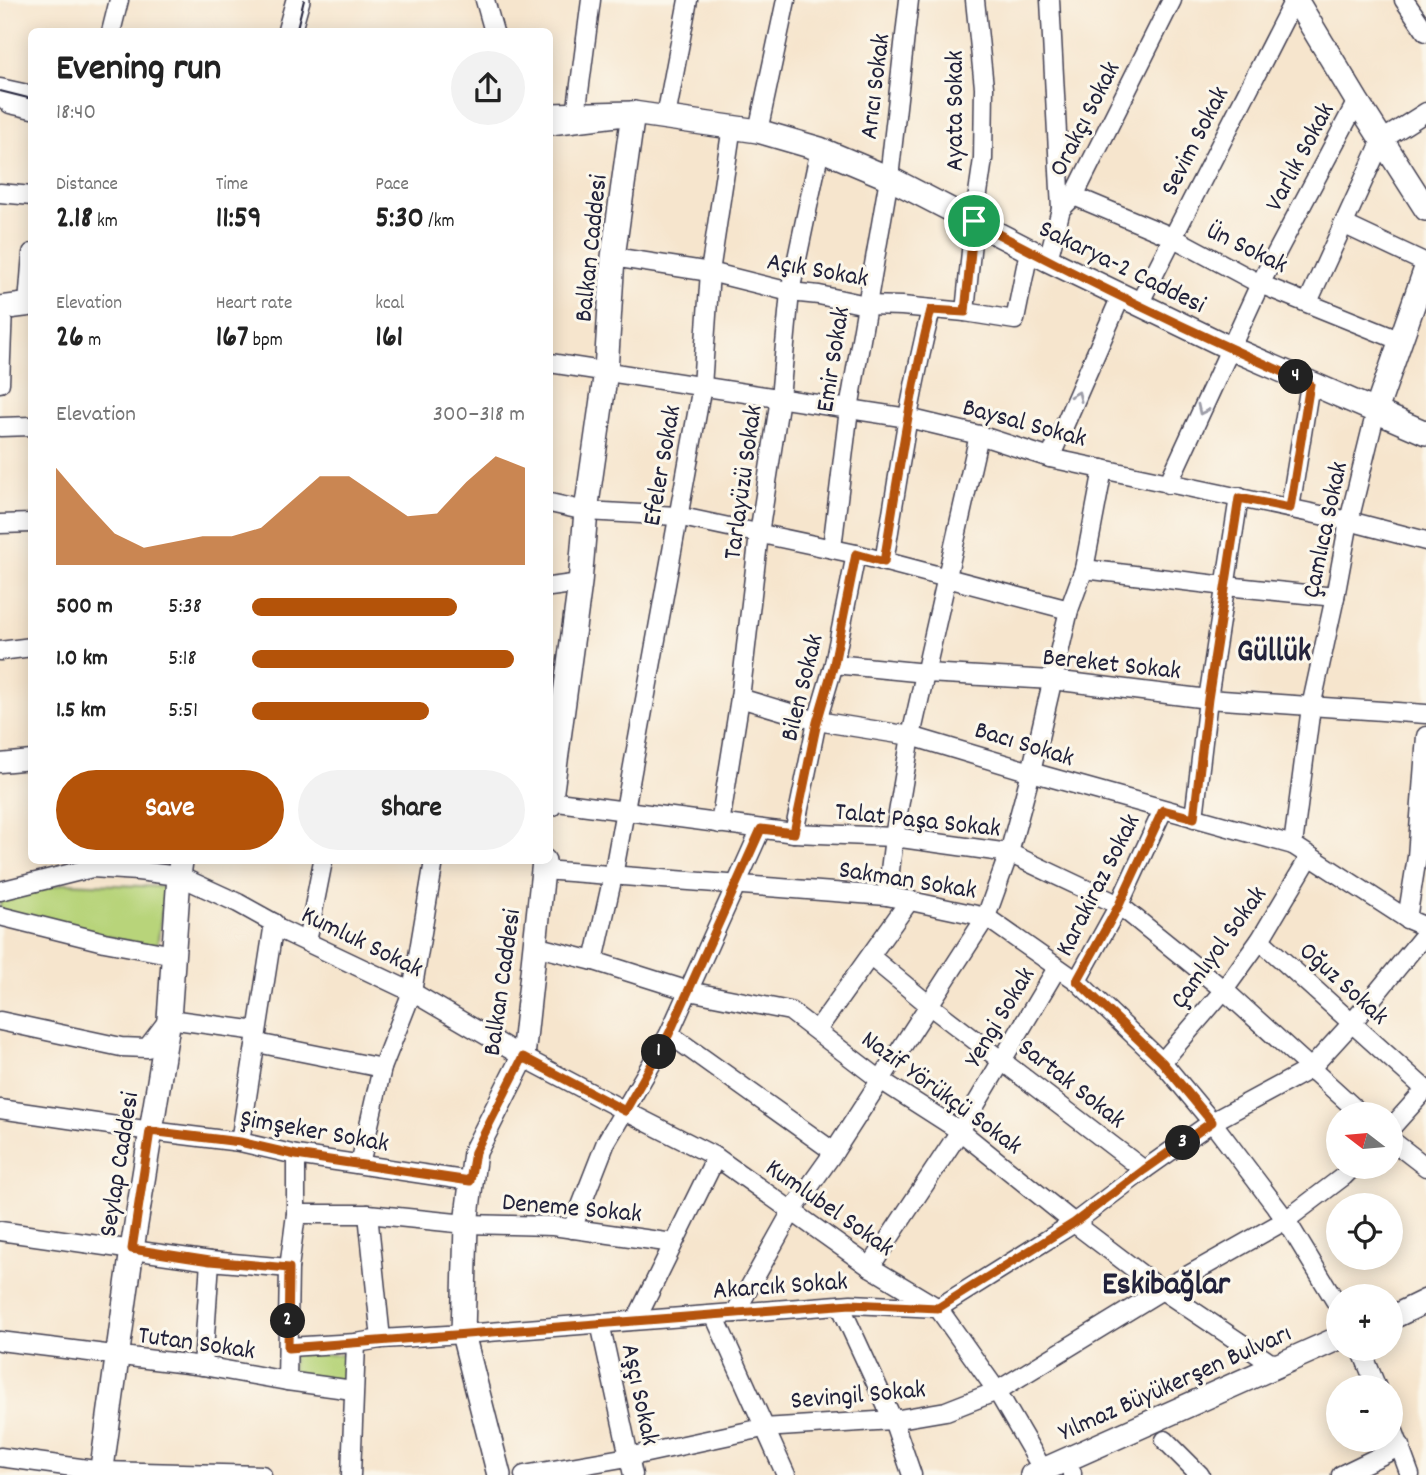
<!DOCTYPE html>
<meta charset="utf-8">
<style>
:root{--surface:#fff;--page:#f2f2f2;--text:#222;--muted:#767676;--accent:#b45309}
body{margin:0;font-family:Dekko,sans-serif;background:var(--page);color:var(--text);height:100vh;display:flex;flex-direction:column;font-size:26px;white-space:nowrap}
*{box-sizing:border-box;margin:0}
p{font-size:23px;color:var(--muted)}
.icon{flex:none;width:38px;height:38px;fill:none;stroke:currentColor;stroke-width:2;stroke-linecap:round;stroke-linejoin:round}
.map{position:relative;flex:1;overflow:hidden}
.sheet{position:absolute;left:28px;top:28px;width:525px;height:836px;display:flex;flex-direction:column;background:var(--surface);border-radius:10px;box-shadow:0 4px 18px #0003}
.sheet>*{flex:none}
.needle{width:46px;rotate:286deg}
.fabs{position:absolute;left:1326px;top:1102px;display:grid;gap:14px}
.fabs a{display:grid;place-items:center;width:77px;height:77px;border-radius:50%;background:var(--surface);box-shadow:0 4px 18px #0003;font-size:35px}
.pin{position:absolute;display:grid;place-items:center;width:60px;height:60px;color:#fff;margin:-30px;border:4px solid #fff;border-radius:50%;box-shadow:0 2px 7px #0007}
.km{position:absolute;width:35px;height:35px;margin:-18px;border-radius:50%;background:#222;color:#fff;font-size:19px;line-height:35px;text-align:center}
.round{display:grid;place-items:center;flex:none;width:74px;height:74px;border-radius:37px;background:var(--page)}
.summary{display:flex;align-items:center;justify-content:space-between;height:119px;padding:0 28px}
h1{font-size:38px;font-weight:800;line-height:52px}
.figures{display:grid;grid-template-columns:repeat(3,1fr);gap:10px;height:119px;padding:7px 28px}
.figures div{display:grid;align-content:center}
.figures b{font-size:30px;font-weight:800}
.figures small{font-size:19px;font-weight:400}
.figures p{font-size:19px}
.chart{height:196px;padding:14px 28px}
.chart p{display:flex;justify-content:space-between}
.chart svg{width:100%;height:126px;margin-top:7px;fill:var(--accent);opacity:.7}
.primary-button{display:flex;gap:14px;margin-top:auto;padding:14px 28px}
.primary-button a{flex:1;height:80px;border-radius:42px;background:var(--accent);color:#fff;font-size:28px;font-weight:800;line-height:80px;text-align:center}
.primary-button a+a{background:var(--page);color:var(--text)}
ul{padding:0 28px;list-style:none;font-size:23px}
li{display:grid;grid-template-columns:112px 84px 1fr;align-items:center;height:52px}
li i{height:18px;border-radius:9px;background:var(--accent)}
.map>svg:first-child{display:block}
</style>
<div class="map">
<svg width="1426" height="1475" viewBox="0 0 1426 1475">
<rect width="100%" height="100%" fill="#fbf7ec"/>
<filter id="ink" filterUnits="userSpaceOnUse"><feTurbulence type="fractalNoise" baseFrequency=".0143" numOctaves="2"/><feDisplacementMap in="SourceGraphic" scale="14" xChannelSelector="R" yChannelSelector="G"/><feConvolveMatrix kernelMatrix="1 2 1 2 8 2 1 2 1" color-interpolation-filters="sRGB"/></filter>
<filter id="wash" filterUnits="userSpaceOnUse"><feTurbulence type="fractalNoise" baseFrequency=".00686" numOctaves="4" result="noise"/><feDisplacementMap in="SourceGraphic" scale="28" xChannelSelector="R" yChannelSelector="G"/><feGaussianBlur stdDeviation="1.57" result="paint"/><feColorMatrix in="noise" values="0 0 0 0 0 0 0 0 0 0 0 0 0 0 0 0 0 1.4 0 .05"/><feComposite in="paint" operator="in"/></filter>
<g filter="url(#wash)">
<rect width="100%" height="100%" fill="#f6e5cd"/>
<!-- green -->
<g fill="#b8d47a" stroke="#6d7b5a" stroke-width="2">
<polygon points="66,883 165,887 157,948 0,911 0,899"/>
<polygon points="293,1353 346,1355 345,1380 292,1378"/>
</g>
</g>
<g filter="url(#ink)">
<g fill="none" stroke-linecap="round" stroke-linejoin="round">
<!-- minor casing -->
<g stroke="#423f51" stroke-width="21">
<g id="minor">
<polyline points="485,0 494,32"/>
<polyline points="1050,0 1061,209"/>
<polyline points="1404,0 1426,32"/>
<polyline points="111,32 119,0"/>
<polyline points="0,88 32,95"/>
<polyline points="0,95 10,104 32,109"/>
<polyline points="576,115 591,0"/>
<polyline points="666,117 688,0"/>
<polyline points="758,131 786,0"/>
<polyline points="0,193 32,196"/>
<polyline points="1074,196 1172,237 1260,284 1401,341"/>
<polyline points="1343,224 1426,263"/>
<polyline points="613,257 710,272 790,292 819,295 866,305 902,306 965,312 1015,320 1029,251"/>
<polyline points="1048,260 1061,209 1074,196 1172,0"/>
<polyline points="1308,302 1382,140 1426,112"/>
<polyline points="28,304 32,253"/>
<polyline points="1139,304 1294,0"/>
<polyline points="965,312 974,221 983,159 984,87 975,0"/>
<polyline points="550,363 908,418 979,435 1050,458 1349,521 1426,541"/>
<polyline points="0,383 3,308"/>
<polyline points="1376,411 1349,521 1335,597 1311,707 1293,845 1407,919 1426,927"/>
<polyline points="0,427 32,426"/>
<polyline points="1050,458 1121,296"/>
<polyline points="1168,484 1260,284 1357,101"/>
<polyline points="550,503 586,511 677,516 856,554 1069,610"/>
<polyline points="1290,508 1310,384"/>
<polyline points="0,524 32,523"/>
<polyline points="832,548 849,409 889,178 909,0"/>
<path d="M884 562C898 478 910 392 931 310"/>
<polyline points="1084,569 1226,586 1335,597"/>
<polyline points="550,587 580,583"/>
<polyline points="0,651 32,647"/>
<polyline points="834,664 926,673 1052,680 1208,699 1426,714"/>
<polyline points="740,698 817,721 911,736 1031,772 1293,845"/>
<polyline points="0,763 32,760"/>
<polyline points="550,801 794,833 894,837 1009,853 1119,905 1224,990 1362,1115"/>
<polyline points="1194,818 1208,699 1239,497"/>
<polyline points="720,824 740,698 759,534 780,398 790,292 820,149"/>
<polyline points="794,833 817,721 834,664 856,554"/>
<polyline points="543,870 887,896 986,917 1077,981 1162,1062 1212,1122 1286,1220 1339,1307"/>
<polyline points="0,891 92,868 138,871 179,876 238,903 274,923 275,927 412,992 523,1057 625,1111 716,1157 870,1267 938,1308 997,1391 1043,1470"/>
<polyline points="887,896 894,837 911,736 979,435"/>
<polyline points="0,916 104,942 174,955"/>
<polyline points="1407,919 1417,857 1426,736"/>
<polyline points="1260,940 1426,1090"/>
<polyline points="307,942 323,861"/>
<polyline points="534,946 594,961 689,991 790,1011 879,1079 960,1131 1074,1223 1162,1290 1269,1362 1281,1364"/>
<polyline points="871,957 929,1005 1144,1170"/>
<polyline points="594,961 613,876 702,386 710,272 732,126"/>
<polyline points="1077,981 1119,905 1163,810"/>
<polyline points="0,1021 121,1047 147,1048 169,1019 257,1031"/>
<polyline points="817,1030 910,900"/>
<polyline points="669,1034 834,1152"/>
<polyline points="257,1043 382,1068 412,992 434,861"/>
<polyline points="1162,1062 1224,990 1260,940 1310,856"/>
<polyline points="0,1109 151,1131 240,1142 296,1155 470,1181"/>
<polyline points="1391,1128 1426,1089"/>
<polyline points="1391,1140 1426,1167"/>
<polyline points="240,1142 274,923"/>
<polyline points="360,1164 382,1068"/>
<polyline points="296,1214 368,1214 466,1224 553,1226 673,1243"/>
<polyline points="368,1214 381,1339"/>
<polyline points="572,1229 606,1142 669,1034 761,829"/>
<polyline points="0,1231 210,1261 289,1268"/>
<polyline points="870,1267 960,1131 1057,968"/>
<polyline points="840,1305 893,1420 912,1475"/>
<polyline points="735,1313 792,1211 834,1152 986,917 1009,853 1031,772 1069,610 1084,569 1103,469"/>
<polyline points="714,1315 786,1475"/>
<polyline points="636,1320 716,1157"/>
<polyline points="600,1323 633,1475"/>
<polyline points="0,1341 203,1366 287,1381 353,1390"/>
<polyline points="288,1347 356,1343 381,1339 463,1334 851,1304 938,1308 1074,1223 1144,1170 1212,1122 1310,1069 1352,1023 1426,933"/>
<polyline points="1361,1349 1377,1388"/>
<polyline points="203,1366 210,1261"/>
<polyline points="287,1381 289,1268 296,1214 296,1155"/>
<polyline points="1391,1423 1410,1475"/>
<polyline points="1165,1440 1200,1475"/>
<polyline points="0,1457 102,1471 262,1475"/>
<polyline points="351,1475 356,1343"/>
<polyline points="524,1475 628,1457 763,1428 893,1420 946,1411 997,1391 1162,1290 1286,1220 1344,1176 1353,1167"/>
<polyline points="1072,1475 1072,1473"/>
<polyline points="1341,1475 1401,1446"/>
</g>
</g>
<!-- major casing -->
<g stroke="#423f51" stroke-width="26">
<g id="major">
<polyline points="1296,0 1357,101 1426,209"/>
<polyline points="289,32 298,0"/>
<polyline points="550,115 633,113 550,123"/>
<polyline points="0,308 32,304"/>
<polyline points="1376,411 1426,268"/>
<polyline points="550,805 580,583 586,511 606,371 613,257 633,113 758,131 820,149 889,178 1048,260 1230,348 1426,433"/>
<polyline points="1391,1318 1426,1301"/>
<polyline points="101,1475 132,1249 169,1019 179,876 181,861"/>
<polyline points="499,1475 463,1334 466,1224 475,1152 523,1057 544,861"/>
<polyline points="1032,1475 1339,1338"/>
</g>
</g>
<!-- minor -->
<use href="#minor" stroke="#fff" stroke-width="18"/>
<!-- major -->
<use href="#major" stroke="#fff" stroke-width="23"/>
<!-- tram -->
<g stroke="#22223b" stroke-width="2">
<polyline points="296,32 304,0"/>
<polyline points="0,91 32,99"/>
</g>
</g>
<!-- one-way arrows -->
<defs><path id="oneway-chevron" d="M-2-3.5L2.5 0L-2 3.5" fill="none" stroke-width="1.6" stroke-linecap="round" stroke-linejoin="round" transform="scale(1.75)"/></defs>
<g stroke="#9c9ca7">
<use href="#oneway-chevron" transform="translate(1077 396) rotate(-66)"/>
<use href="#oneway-chevron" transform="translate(1202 410) rotate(115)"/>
</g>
</g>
<g fill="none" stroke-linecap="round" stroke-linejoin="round" filter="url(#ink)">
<!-- route casing -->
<g stroke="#fff" stroke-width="14">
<path id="route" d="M974 221C1083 280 1196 334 1310 384L1290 508 1239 498 1208 699 1194 818 1163 810 1119 905 1077 981 1162 1062 1212 1122 1144 1170 1074 1223 938 1308 851 1304 288 1348 289 1268 210 1261 132 1249 150 1131 240 1142 296 1155 470 1181 475 1152 523 1057 625 1111 669 1034 761 829 794 833 817 722 834 664 856 554 884 562C898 477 910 392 931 310L965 312Z"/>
</g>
<!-- route -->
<use href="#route" stroke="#b45309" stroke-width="9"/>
</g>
<g text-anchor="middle" stroke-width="6" stroke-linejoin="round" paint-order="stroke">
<!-- street labels -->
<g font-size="26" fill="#22223b" stroke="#fbf7ec">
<text transform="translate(873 86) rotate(-83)" y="9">Arıcı Sokak</text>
<text transform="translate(953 111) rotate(-90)" y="9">Ayata Sokak</text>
<text transform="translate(1083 118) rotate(-63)" y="9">Orakçı Sokak</text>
<text transform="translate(1193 140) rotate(-63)" y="9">Sevim Sokak</text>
<text transform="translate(1298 156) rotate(-62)" y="9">Varlık Sokak</text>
<text transform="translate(1248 246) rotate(26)" y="9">Ün Sokak</text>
<text transform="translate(589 248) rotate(-84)" y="9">Balkan Caddesi</text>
<text transform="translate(1123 265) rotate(26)" y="9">Sakarya-2 Caddesi</text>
<text transform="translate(818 268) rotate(10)" y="9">Açık Sokak</text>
<text transform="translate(831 359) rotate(-81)" y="9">Emir Sokak</text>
<text transform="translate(1025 421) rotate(15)" y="9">Baysal Sokak</text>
<text transform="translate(660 465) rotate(-80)" y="9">Efeler Sokak</text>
<text transform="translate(741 482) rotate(-82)" y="9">Tarlayüzü Sokak</text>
<text transform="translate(1323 529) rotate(-78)" y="9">Çamlıca Sokak</text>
<text transform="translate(1112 662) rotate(6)" y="9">Bereket Sokak</text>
<text transform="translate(800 687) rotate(-76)" y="9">Bilen Sokak</text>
<text transform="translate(1025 742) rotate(17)" y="9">Bacı Sokak</text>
<text transform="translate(918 818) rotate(6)" y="9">Talat Paşa Sokak</text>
<text transform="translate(908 878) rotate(9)" y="9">Sakman Sokak</text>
<text transform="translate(1096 884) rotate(-63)" y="9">Karakiraz Sokak</text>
<text transform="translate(363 940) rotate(26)" y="9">Kumluk Sokak</text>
<text transform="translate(1217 946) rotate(-54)" y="9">Çamlıyol Sokak</text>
<text transform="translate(500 982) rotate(-82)" y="9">Balkan Caddesi</text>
<text transform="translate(1345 982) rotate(42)" y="9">Oğuz Sokak</text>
<text transform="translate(998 1016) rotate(-59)" y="9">Yengi Sokak</text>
<text transform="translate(1073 1082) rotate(38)" y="9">Sartak Sokak</text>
<text transform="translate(943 1091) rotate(36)" y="9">Nazif Yörükçü Sokak</text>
<text transform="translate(315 1129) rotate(10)" y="9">Şimşeker Sokak</text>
<text transform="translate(117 1164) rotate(-81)" y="9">Seylap Caddesi</text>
<text transform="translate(572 1206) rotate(5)" y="9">Deneme Sokak</text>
<text transform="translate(831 1206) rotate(35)" y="9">Kumlubel Sokak</text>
<text transform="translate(780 1284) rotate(-4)" y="9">Akarcık Sokak</text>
<text transform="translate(197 1341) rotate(8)" y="9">Tutan Sokak</text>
<text transform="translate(1174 1381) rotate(-24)" y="9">Yılmaz Büyükerşen Bulvarı</text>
<text transform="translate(858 1393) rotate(-5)" y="9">Sevingil Sokak</text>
<text transform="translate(642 1394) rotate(78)" y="9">Aşçı Sokak</text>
</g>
<!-- district labels -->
<g font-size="33" font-weight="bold" fill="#22223b" stroke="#fbf7ec">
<text x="1274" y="660">Güllük</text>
<text x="1166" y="1293">Eskibağlar</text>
</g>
</g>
</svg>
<div class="fabs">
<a><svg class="needle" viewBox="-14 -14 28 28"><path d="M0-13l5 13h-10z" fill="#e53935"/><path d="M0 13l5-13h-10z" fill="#767676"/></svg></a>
<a><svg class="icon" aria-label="locate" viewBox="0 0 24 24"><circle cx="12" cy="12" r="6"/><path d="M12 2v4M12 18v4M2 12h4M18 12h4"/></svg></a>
<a>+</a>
<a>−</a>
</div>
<div class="pin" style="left:974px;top:221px;background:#1e9e55"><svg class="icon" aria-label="arrive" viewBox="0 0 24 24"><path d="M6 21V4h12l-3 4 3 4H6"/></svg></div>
<b class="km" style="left:659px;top:1052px">1</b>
<b class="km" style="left:288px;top:1321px">2</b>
<b class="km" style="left:1183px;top:1143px">3</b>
<b class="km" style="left:1296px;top:377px">4</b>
<section class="sheet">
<div class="summary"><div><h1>Evening run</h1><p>18:40</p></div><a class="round"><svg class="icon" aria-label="share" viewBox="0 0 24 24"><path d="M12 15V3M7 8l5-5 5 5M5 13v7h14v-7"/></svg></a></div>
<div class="figures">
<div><p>Distance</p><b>2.18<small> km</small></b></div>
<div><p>Time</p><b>11:59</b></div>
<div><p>Pace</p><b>5:30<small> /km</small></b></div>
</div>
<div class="figures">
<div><p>Elevation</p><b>26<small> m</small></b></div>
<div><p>Heart rate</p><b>167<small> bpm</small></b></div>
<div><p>kcal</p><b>161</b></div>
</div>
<div class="chart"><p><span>Elevation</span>300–318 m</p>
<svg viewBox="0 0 160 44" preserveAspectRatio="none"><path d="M0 44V10L10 22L20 33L30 38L40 36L50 34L60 34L70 31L80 22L90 13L100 13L110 20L120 27L130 26L140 15L150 6L160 10V44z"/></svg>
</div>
<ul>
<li><b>500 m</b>5:38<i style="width:75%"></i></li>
<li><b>1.0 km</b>5:18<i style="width:96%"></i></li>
<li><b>1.5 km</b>5:51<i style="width:65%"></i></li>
</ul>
<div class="primary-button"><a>Save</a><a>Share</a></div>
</section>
</div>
